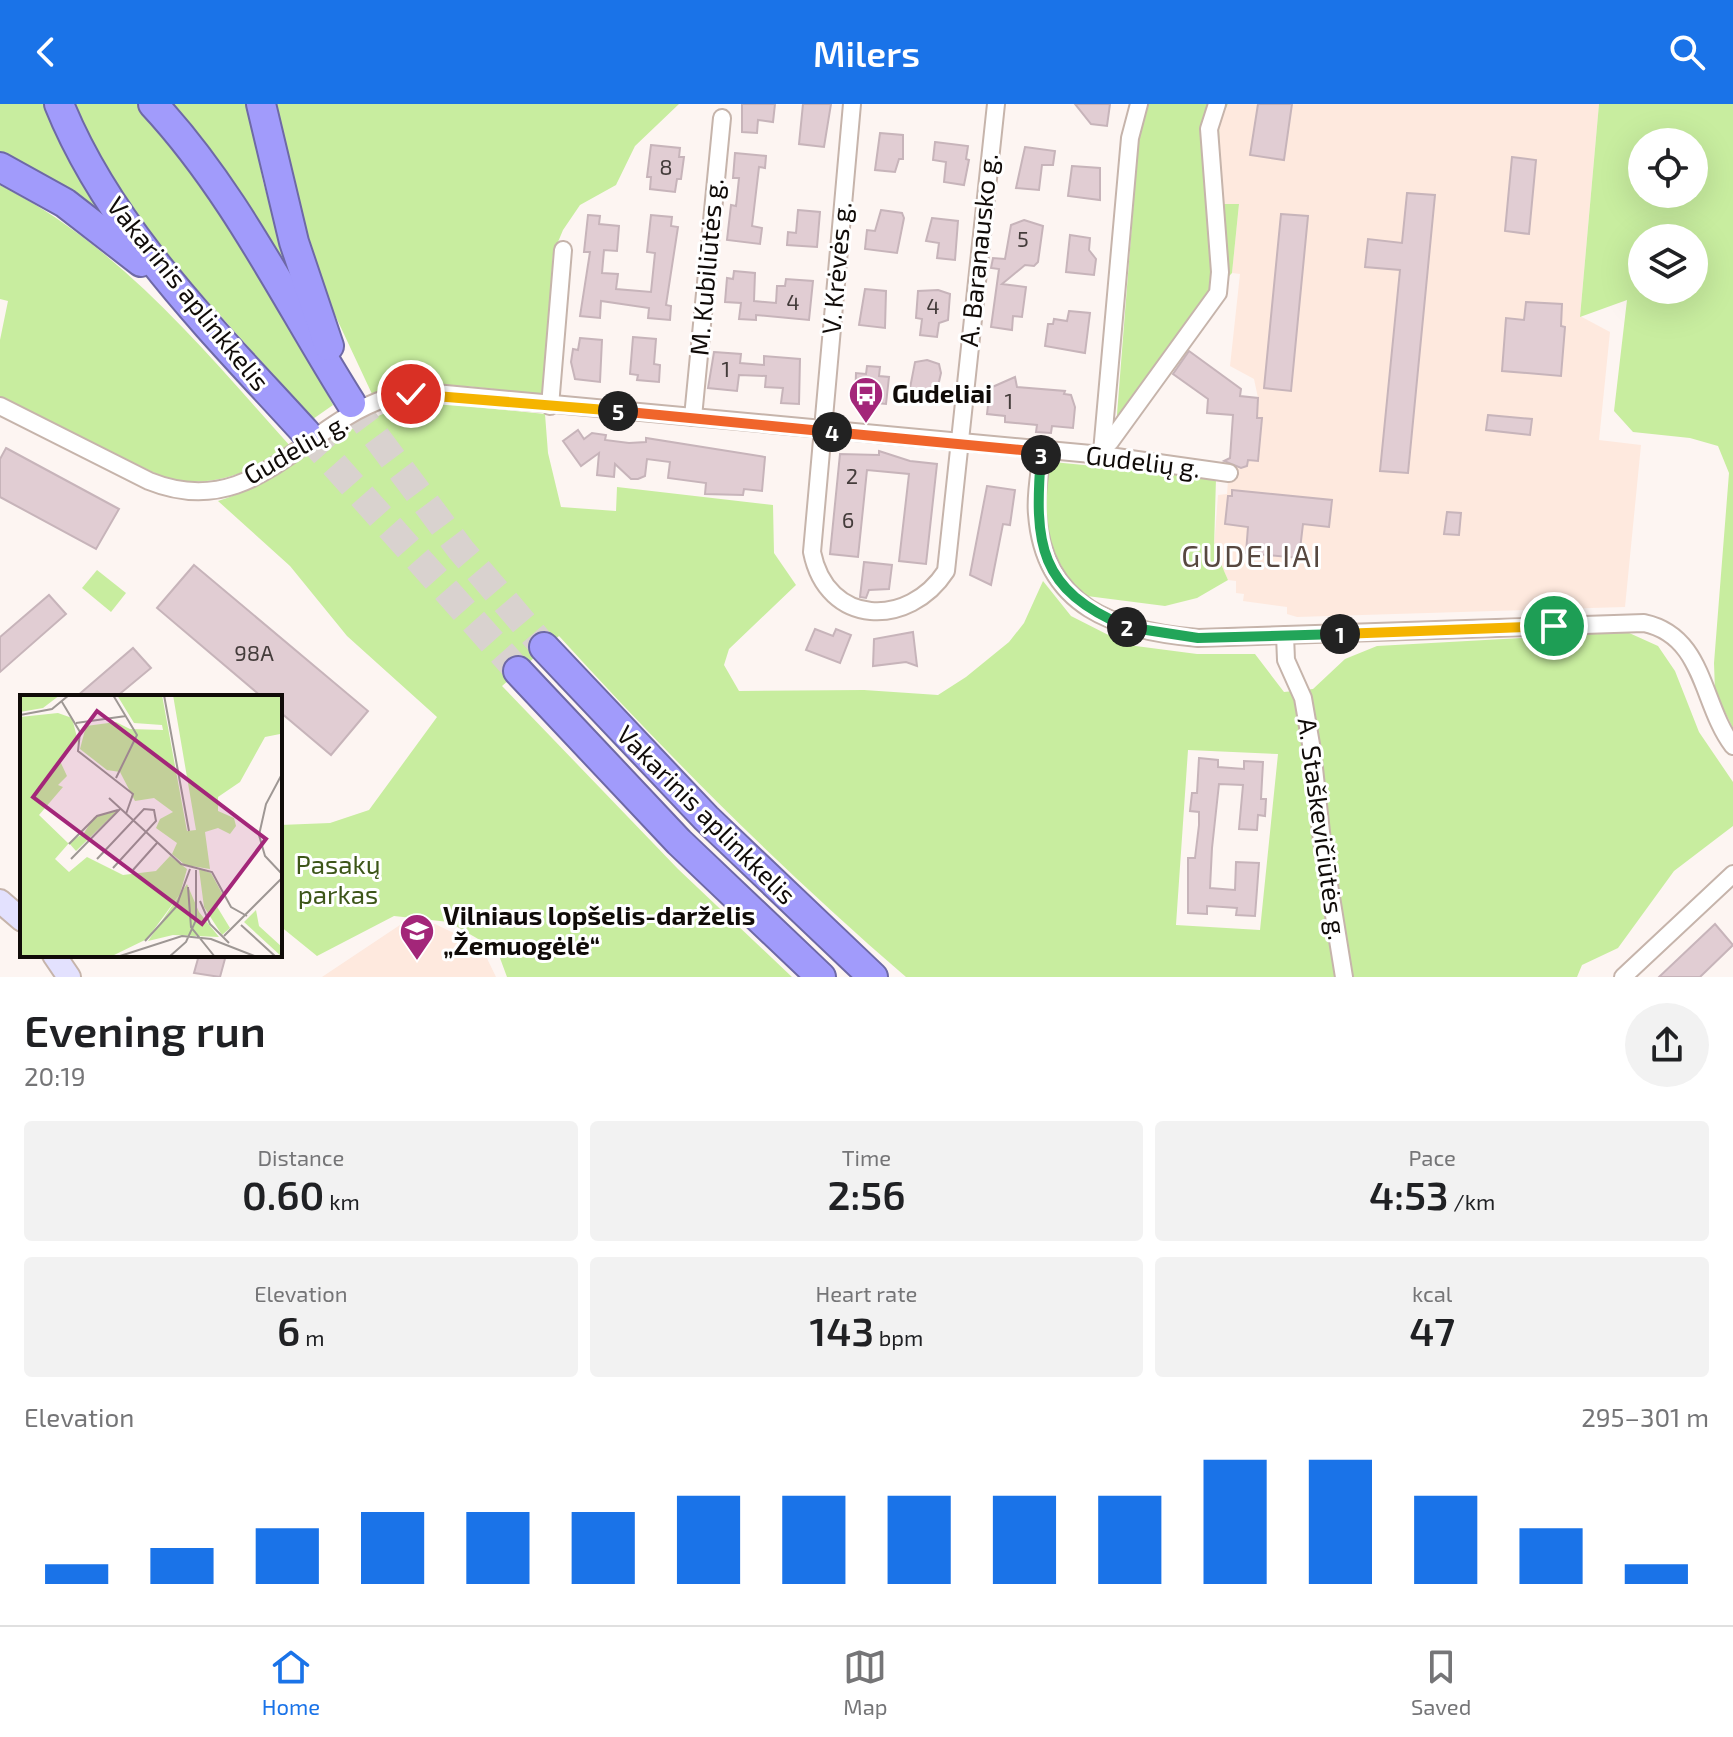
<!DOCTYPE html>
<meta charset="utf-8">
<style>
:root{--surface:#fff;--page:#f2f2f2;--text:#202124;--muted:#757577;--line:#e0e0e0;--accent:#1a73e8}
body{margin:0;font-family:"Exo 2",sans-serif;background:var(--page);color:var(--text);height:100vh;display:flex;flex-direction:column;font-size:30px;white-space:nowrap}
*{box-sizing:border-box;margin:0}
p{font-size:26px;color:var(--muted)}
.icon{flex:none;width:44px;height:44px;fill:none;stroke:currentColor;stroke-width:2;stroke-linecap:round;stroke-linejoin:round}
.map{position:relative;height:873px;overflow:hidden}
.panel{display:flex;flex-direction:column;background:var(--surface);flex:1}
.panel>*{flex:none}
.controls{position:absolute;left:1628px;top:24px;display:grid;gap:16px}
.controls a{display:grid;place-items:center;width:80px;height:80px;border-radius:50%;background:var(--surface);box-shadow:0 8px 32px #0002;font-size:40px}
.pin{position:absolute;display:grid;place-items:center;width:68px;height:68px;color:#fff;margin:-34px;border:4px solid #fff;border-radius:50%;box-shadow:0 2px 8px #0007}
.km{position:absolute;width:40px;height:40px;margin:-20px;border-radius:50%;background:#222;color:#fff;font-size:22px;line-height:40px;text-align:center}
.round{display:grid;place-items:center;flex:none;width:84px;height:84px;border-radius:42px;background:var(--page)}
.headline{display:flex;align-items:center;justify-content:space-between;height:136px;padding:0 24px}
h1{font-size:44px;font-weight:600;line-height:60px}
.metrics{display:grid;grid-template-columns:repeat(3,1fr);gap:12px;height:136px;padding:8px 24px}
.metrics div{display:grid;align-content:center;border-radius:8px;background:var(--page);text-align:center}
.metrics b{font-size:40px;font-weight:600}
.metrics small{font-size:22px;font-weight:400}
.metrics p{font-size:22px}
.chart{height:224px;padding:16px 24px}
.chart p{display:flex;justify-content:space-between}
.chart svg{width:100%;height:144px;margin-top:8px;stroke:var(--accent);stroke-width:6}
header{display:flex;justify-content:space-between;align-items:center;height:104px;padding:0 24px;background:var(--accent);color:#fff;font-size:36px;font-weight:600}
.tabs{display:flex;justify-content:space-around;align-items:center;height:112px;border-top:2px solid var(--line);background:var(--surface);font-size:22px;color:var(--muted)}
.tabs a{display:grid;justify-items:center;gap:4px}
.tabs .selected{color:var(--accent)}
.map>svg:first-child{display:block}
</style>
<header><svg class="icon" aria-label="back" viewBox="0 0 24 24"><path d="M15 5l-7 7 7 7"/></svg>Milers<svg class="icon" aria-label="search" viewBox="0 0 24 24"><circle cx="10" cy="10" r="6"/><path d="M15 15l6 6"/></svg></header>
<div class="map">
<svg width="1733" height="873" viewBox="0 0 1733 873">
<rect width="100%" height="100%" fill="#fdf5f2"/>
<!-- built -->
<g fill="#fee9de">
<polygon points="1228,0 1599,0 1580,212 1610,228 1599,336 1641,341 1625,503 1297,513 1287,510 1287,503 1243,497 1244,490 1236,489 1236,477 1228,476 1214,444 1218,391 1227,390 1229,363 1247,362 1244,355 1258,356 1262,315 1252,313 1257,308 1258,294 1254,275 1230,262 1240,170 1232,169 1239,101 1221,100 1219,18"/>
<polygon points="403,819 435,820 481,842 496,873 322,873"/>
</g>
<!-- green -->
<g fill="#c8ed9f" fill-rule="evenodd">
<polygon points="0,0 51,0 119,125 0,51"/>
<path d="M72 0H137C221 85 277 196 333 301L313 315 166 151 109 75Z"/>
<polygon points="171,0 248,0 263,78 295,189 228,73"/>
<path d="M273 0H679L635 42 616 81 580 101 563 126 553 150 543 290C488 286 426 272 372 290L328 196 309 145Z"/>
<polygon points="1148,0 1228,0 1219,18 1221,100 1239,100 1232,169 1212,190 1116,323 1139,30"/>
<path d="M1599 0H1733V624L1715 588 1714 559 1729 369 1718 342 1690 334 1633 328 1614 307 1627 196 1580 213ZM1642 38H1694V90H1642ZM1642 134H1694V186H1642Z"/>
<path d="M0 81C120 142 202 244 291 343 251 368 217 383 169 376L0 293V236L8 197 0 195Z"/>
<path d="M425 298 545 310 548 349 561 403 616 407 617 383 773 401 774 449 796 481 729 545 724 561 739 587 864 586 938 591 966 573 1009 538 1024 519 1043 477 1071 512 1128 541 1197 550H1255L1284 588 1313 585 1345 555 1377 542 1627 528 1658 542 1675 567 1699 628 1733 678V722L1674 767 1618 844 1582 861 1577 873H906C783 767 669 653 559 532L502 582 678 765 792 873H507L497 846 449 818 394 812 317 852 280 822V721L330 719 369 706 437 613 347 532 290 462 218 397C291 375 348 310 425 298ZM1188 646 1278 650 1260 826 1176 821Z"/>
<polygon points="1053,358 1216,374 1214,444 1228,476 1197,494 1165,502 1087,492 1069,475 1051,444 1045,415 1047,363"/>
<polygon points="97,466 126,489 111,508 82,484"/>
</g>
<!-- building -->
<g fill="#e1cdd3" stroke="#c7b4ba" stroke-width="2">
<polygon points="742,0 775,0 773,18 758,16 757,29 742,28"/>
<polygon points="803,0 831,0 824,43 799,40"/>
<polygon points="1075,0 1110,0 1107,22 1091,20"/>
<polygon points="1258,0 1292,0 1284,56 1250,51"/>
<polygon points="880,29 903,31 903,55 899,55 895,68 875,66"/>
<polygon points="935,38 968,42 966,55 969,56 964,81 944,78 946,58 933,56"/>
<polygon points="651,41 680,44 679,53 684,53 681,75 677,75 675,88 650,85 651,73 647,73"/>
<polygon points="1025,43 1055,47 1053,61 1042,61 1039,86 1016,84"/>
<polygon points="735,49 766,52 765,64 759,63 752,122 762,124 760,140 727,136 731,101 736,102 739,74 733,74"/>
<polygon points="1512,53 1536,56 1529,130 1505,127"/>
<polygon points="1072,62 1100,64 1100,96 1068,92"/>
<polygon points="1407,89 1435,91 1408,369 1380,367 1400,166 1365,163 1368,135 1402,139"/>
<polygon points="798,106 820,108 817,143 787,141 788,128 796,129"/>
<polygon points="881,106 902,109 904,114 897,149 865,145 867,126 875,127"/>
<polygon points="1281,110 1308,112 1291,287 1264,284"/>
<polygon points="588,111 600,112 599,120 619,122 617,147 604,146 602,169 618,170 616,185 651,188 655,149 647,148 651,111 672,113 671,122 678,123 666,201 671,202 670,216 648,214 649,204 601,197 600,214 580,212 590,148 584,148"/>
<polygon points="932,114 958,117 955,156 937,154 939,139 926,137"/>
<polygon points="1024,116 1043,122 1038,158 1034,162 1025,161 1002,180 1026,183 1022,213 1013,212 1012,226 991,223 999,165 991,164 993,154 1005,155 1011,121"/>
<polygon points="1070,131 1090,134 1089,146 1096,155 1094,171 1066,168"/>
<polygon points="734,167 755,169 754,197 776,199 777,182 785,182 786,175 813,177 809,216 756,211 756,216 739,215 741,199 725,198 727,174 733,175"/>
<polygon points="865,185 886,187 885,224 859,221"/>
<polygon points="938,186 950,190 948,216 939,219 937,233 920,231 922,215 916,214 918,187"/>
<polygon points="1526,198 1562,200 1561,222 1565,223 1561,272 1502,267 1506,214 1524,216"/>
<polygon points="1069,207 1090,209 1085,249 1045,242 1048,220 1053,220 1054,215 1067,217"/>
<polygon points="633,233 656,235 654,260 660,261 659,278 637,276 638,271 630,270"/>
<polygon points="580,234 602,236 600,278 575,275 571,258 573,245 578,246"/>
<polygon points="1189,247 1241,285 1240,292 1258,294 1257,314 1262,314 1258,357 1248,356 1247,362 1241,364 1224,357 1230,354 1233,311 1207,309 1208,295 1173,270"/>
<polygon points="714,248 741,250 740,259 764,261 764,252 800,255 799,300 781,299 783,284 765,283 766,272 739,271 737,287 708,284"/>
<polygon points="927,256 939,260 941,269 935,295 923,297 912,293 910,284 915,258"/>
<polygon points="867,262 880,263 879,272 889,273 886,300 855,297 856,269 866,270"/>
<polygon points="1015,273 1017,283 1065,287 1064,290 1071,291 1075,303 1073,324 1052,322 1051,329 1036,328 1037,321 1005,318 1005,312 987,310 990,284"/>
<polygon points="1488,311 1532,315 1530,331 1486,326"/>
<polygon points="578,326 584,335 592,329 606,331 605,336 629,339 646,338 646,334 765,353 762,387 744,385 743,391 705,390 706,379 668,374 670,358 647,355 645,372 638,375 631,375 615,360 614,373 597,371 599,349 581,362 563,337"/>
<polygon points="6,344 119,405 96,445 0,393 0,355"/>
<polygon points="879,347 910,357 937,360 926,460 899,457 909,370 867,366 858,453 830,450 840,350 879,351"/>
<polygon points="987,382 1015,386 1010,421 1003,420 991,481 970,471"/>
<polygon points="1232,386 1332,396 1329,423 1303,420 1299,454 1246,449 1248,423 1225,420 1228,392 1232,392"/>
<polygon points="1447,408 1461,409 1459,431 1444,430"/>
<polygon points="864,458 892,461 889,485 869,486 866,494 860,493"/>
<polygon points="194,461 368,607 331,651 280,608 280,593 262,593 157,504"/>
<polygon points="49,491 66,510 0,568 0,533"/>
<polygon points="815,525 833,532 836,525 851,531 840,559 806,546"/>
<polygon points="913,528 917,562 906,558 873,562 874,535"/>
<polygon points="133,544 151,564 116,593 76,593"/>
<polygon points="1199,654 1218,656 1218,663 1244,665 1244,657 1263,658 1261,695 1266,695 1265,712 1258,711 1257,726 1239,725 1243,681 1219,680 1212,744 1210,784 1235,786 1236,758 1259,759 1255,812 1236,811 1237,804 1223,803 1207,802 1207,810 1188,809 1188,754 1195,754 1199,721 1199,708 1190,707 1192,689 1197,689"/>
<polygon points="1715,820 1733,841 1700,873 1659,873"/>
<polygon points="199,851 226,851 220,873 194,869"/>
</g>
<g fill="none" stroke-linecap="round" stroke-linejoin="round">
<!-- highway-tunnel -->
<g stroke="#d9d2cf" stroke-width="28" stroke-dasharray="28 14" stroke-linecap="butt">
<polyline points="351,299 461,446 544,543"/>
<polyline points="306,329 518,567"/>
</g>
<!-- street casing -->
<g stroke="#c6b4ab" stroke-width="20">
<g id="street">
<path d="M852 0 812 448C827 523 909 524 946 467L996 0"/>
<path d="M0 302 149 377C253 419 302 321 387 294 402 289 419 289 435 289L1102 351 1229 369"/>
<polyline points="550,302 563,146"/>
<polyline points="693,313 722,14"/>
<polyline points="1103,339 1110,338 1218,189 1220,168 1209,25 1217,0"/>
<path d="M1042 348C1040 368 1035 390 1037 410 1044 504 1116 527 1198 534L1644 519C1705 532 1701 600 1733 642"/>
<polyline points="1102,348 1130,34 1139,0"/>
<polyline points="1285,531 1286,556 1303,594 1312,646 1322,737 1344,873"/>
<polyline points="1623,873 1733,770"/>
</g>
</g>
<!-- secondary casing -->
<g stroke="#c6b4ab" stroke-width="26">
<g id="secondary">
<polyline points="0,797 22,816"/>
<polyline points="54,851 69,873"/>
</g>
</g>
<!-- highway casing -->
<g stroke="#6e69a6" stroke-width="32">
<g id="highway">
<path d="M59 0C110 127 216 230 306 329"/>
<path d="M153 0C235 88 287 198 351 299"/>
<polyline points="261,0 294,138 329,242"/>
<polyline points="0,63 65,99 141,158"/>
<polyline points="544,543 706,714 873,873"/>
<polyline points="518,567 679,738 821,873"/>
</g>
</g>
<!-- street -->
<use href="#street" stroke="#fff" stroke-width="16"/>
<!-- secondary -->
<use href="#secondary" stroke="#e3e1fe" stroke-width="22"/>
<!-- highway -->
<use href="#highway" stroke="#a19bfb" stroke-width="28"/>
</g>
<g fill="none" stroke-linecap="round" stroke-linejoin="round">
<!-- split-1 casing -->
<g stroke="#fff" stroke-width="16">
<polyline id="split-1" points="1340,530 1554,522"/>
</g>
<!-- split-2 casing -->
<g stroke="#fff" stroke-width="16">
<polyline id="split-2" points="1127,523 1198,534 1340,530"/>
</g>
<!-- split-3 casing -->
<g stroke="#fff" stroke-width="16">
<path id="split-3" d="M1041 351C1034 440 1038 486 1127 523"/>
</g>
<!-- split-4 casing -->
<g stroke="#fff" stroke-width="16">
<polyline id="split-4" points="832,328 1042,348 1041,351"/>
</g>
<!-- split-5 casing -->
<g stroke="#fff" stroke-width="16">
<polyline id="split-5" points="618,307 832,328"/>
</g>
<!-- split-6 casing -->
<g stroke="#fff" stroke-width="16">
<polyline id="split-6" points="411,290 618,307"/>
</g>
<!-- split-1 -->
<use href="#split-1" stroke="#f5b400" stroke-width="10"/>
<!-- split-2 -->
<use href="#split-2" stroke="#22a559" stroke-width="10"/>
<!-- split-3 -->
<use href="#split-3" stroke="#22a559" stroke-width="10"/>
<!-- split-4 -->
<use href="#split-4" stroke="#f0652b" stroke-width="10"/>
<!-- split-5 -->
<use href="#split-5" stroke="#f0652b" stroke-width="10"/>
<!-- split-6 -->
<use href="#split-6" stroke="#f5b400" stroke-width="10"/>
</g>
<!-- icons -->
<defs>
<g id="bus-pin" transform="scale(1.8)"><path d="M0 17L-7.5 6A9.5 9.5 0 1 1 7.5 6Z" fill="#a32679" stroke="#fff"/><path d="M-5-6H5V4H4V6H2V4H-2V6H-4V4H-5ZM-3.5-4V0h7V-4ZM-3.5 1.2v1.5H-2V1.2ZM2 1.2v1.5H3.5V1.2Z" fill="#fff"/></g>
<g id="school-pin" transform="scale(1.8)"><path d="M0 17L-7.5 6A9.5 9.5 0 1 1 7.5 6Z" fill="#a32679" stroke="#fff"/><path d="M0-5L7-2L0 1L-7-2ZM-4 1L0 2.5L4 1V4Q0 6-4 4Z" fill="#fff"/></g>
</defs>
<g fill-rule="evenodd">
<use href="#bus-pin" x="866" y="290"/>
<use href="#school-pin" x="417" y="827"/>
</g>
<g text-anchor="middle" stroke-width="6" stroke-linejoin="round" paint-order="stroke">
<!-- number labels -->
<g font-size="22" fill="#443c3b">
<text x="666" y="71">8</text>
<text x="1023" y="143">5</text>
<text x="793" y="206">4</text>
<text x="933" y="210">4</text>
<text x="726" y="273">1</text>
<text x="1009" y="305">1</text>
<text x="852" y="380">2</text>
<text x="848" y="424">6</text>
<text x="254" y="557">98A</text>
</g>
<!-- street labels -->
<g font-size="26" fill="#100b08" stroke="#fff">
<text transform="translate(979 146) rotate(-84)" y="9">A. Baranausko g.</text>
<text transform="translate(707 163) rotate(-85)" y="9">M. Kubiliūtės g.</text>
<text transform="translate(837 164) rotate(-85)" y="9">V. Krėvės g.</text>
<text transform="translate(188 190) rotate(51)" y="9">Vakarinis aplinkkelis</text>
<text transform="translate(296 345) rotate(-30)" y="9">Gudelių g.</text>
<text transform="translate(1143 358) rotate(7)" y="9">Gudelių g.</text>
<text transform="translate(706 711) rotate(45)" y="9">Vakarinis aplinkkelis</text>
<text transform="translate(1322 725) rotate(82)" y="9">A. Staškevičiūtės g.</text>
</g>
<!-- poi labels -->
<g font-size="26" font-weight="bold" fill="#100b08" stroke="#fff" text-anchor="start">
<text x="892" y="299">Gudeliai</text>
<text x="443" y="821">Vilniaus lopšelis-darželis<tspan x="443" dy="30">„Žemuogėlė“</tspan></text>
</g>
<!-- park labels -->
<g font-size="26" fill="#3d5619" stroke="#fff">
<text x="338" y="770">Pasakų<tspan x="338" dy="30">parkas</tspan></text>
</g>
<!-- quarter labels -->
<g font-size="30" letter-spacing="2" fill="#574840" stroke="#fff">
<text x="1252" y="463">GUDELIAI</text>
</g>
</g>
<!-- overview -->
<g transform="translate(20 591)">
<rect width="262" height="262" fill="#fdf5f2"/>
<path d="M0 0H40L23 13 0 17ZM97 0H142L167 136 176 135 153 0H262V52L260 39 245 42 220 87 198 102V116L214 123 216 131 210 139 198 133 185 137 190 174 165 170 152 159 157 148 136 133 140 124 153 117 134 103 115 106 100 77 87 75 60 54 66 31 96 27 110 34 143 35 142 30 114 28ZM38 18 52 23 58 46 40 66 47 81 38 90 43 92 19 120 48 148 64 138 74 122 97 116 56 156 49 148 35 164 49 177 67 162 103 180 136 176 150 161 167 174 160 199 127 244 90 262H0V22ZM179 174 191 178 204 202 196 210 210 233 202 240 184 212ZM167 189 179 217 199 242 153 240 128 246ZM236 215 239 231 262 252V262L224 227Z" fill="#c8ed9f"/>
<path fill="none" stroke="#9e9794" stroke-width="2" d="M93 0 117 40 96 83M144 0 169 136M42 7 60 37 58 56 113 99 106 119M0 20 32 14 49 0M56 28 106 21M262 79 246 109 239 140 245 161 262 179M89 103 161 169 192 177 211 212 227 221M49 149 77 121 98 115M51 164 100 114M77 164 124 114 134 115 136 126 93 173M113 175 137 148M168 192 171 232 195 262M180 206 190 229 209 248M221 230 256 262M204 241 262 183M125 246 156 212 170 174M97 262 162 241 191 244 237 262M149 262 166 247 176 225V175"/>
<path fill="#a32679" fill-opacity="0.15" stroke="#a32679" stroke-width="4" d="M77 16 246 144 182 229 13 102Z"/>
<rect width="262" height="262" fill="none" stroke="#100b08" stroke-width="4"/>
</g>
</svg>
<div class="controls">
<a><svg class="icon" aria-label="locate" viewBox="0 0 24 24"><circle cx="12" cy="12" r="6"/><path d="M12 2v4M12 18v4M2 12h4M18 12h4"/></svg></a>
<a><svg class="icon" aria-label="layers" viewBox="0 0 24 24"><path d="M12 4l9 5-9 5-9-5zM3 14l9 5 9-5"/></svg></a>
</div>
<div class="pin" style="left:1554px;top:522px;background:#1e9e55"><svg class="icon" aria-label="arrive" viewBox="0 0 24 24"><path d="M6 21V4h12l-3 4 3 4H6"/></svg></div>
<div class="pin" style="left:411px;top:290px;background:#d93025"><svg class="icon" aria-label="check" viewBox="0 0 24 24"><path d="M5 12l5 5 9-10"/></svg></div>
<b class="km" style="left:1340px;top:530px">1</b>
<b class="km" style="left:1127px;top:523px">2</b>
<b class="km" style="left:1041px;top:351px">3</b>
<b class="km" style="left:832px;top:328px">4</b>
<b class="km" style="left:618px;top:307px">5</b>
</div>
<section class="panel">
<div class="headline"><div><h1>Evening run</h1><p>20:19</p></div><a class="round"><svg class="icon" aria-label="share" viewBox="0 0 24 24"><path d="M12 15V3M7 8l5-5 5 5M5 13v7h14v-7"/></svg></a></div>
<div class="metrics">
<div><p>Distance</p><b>0.60<small> km</small></b></div>
<div><p>Time</p><b>2:56</b></div>
<div><p>Pace</p><b>4:53<small> /km</small></b></div>
</div>
<div class="metrics">
<div><p>Elevation</p><b>6<small> m</small></b></div>
<div><p>Heart rate</p><b>143<small> bpm</small></b></div>
<div><p>kcal</p><b>47</b></div>
</div>
<div class="chart"><p><span>Elevation</span>295–301 m</p>
<svg viewBox="0 0 160 44" preserveAspectRatio="none"><path d="M5 44V38M15 44V33M25 44V27M35 44V22M45 44V22M55 44V22M65 44V17M75 44V17M85 44V17M95 44V17M105 44V17M115 44V6M125 44V6M135 44V17M145 44V27M155 44V38"/></svg>
</div>
</section>
<nav class="tabs">
<a class="selected"><svg class="icon" aria-label="home" viewBox="0 0 24 24"><path d="M3 11l9-7 9 7M6 9v11h12V9"/></svg>Home</a>
<a><svg class="icon" aria-label="map" viewBox="0 0 24 24"><path d="M3 6l6-2 6 2 6-2v14l-6 2-6-2-6 2zM9 4v14M15 6v14"/></svg>Map</a>
<a><svg class="icon" aria-label="saved" viewBox="0 0 24 24"><path d="M7 4h10v16l-5-4-5 4z"/></svg>Saved</a>
</nav>
